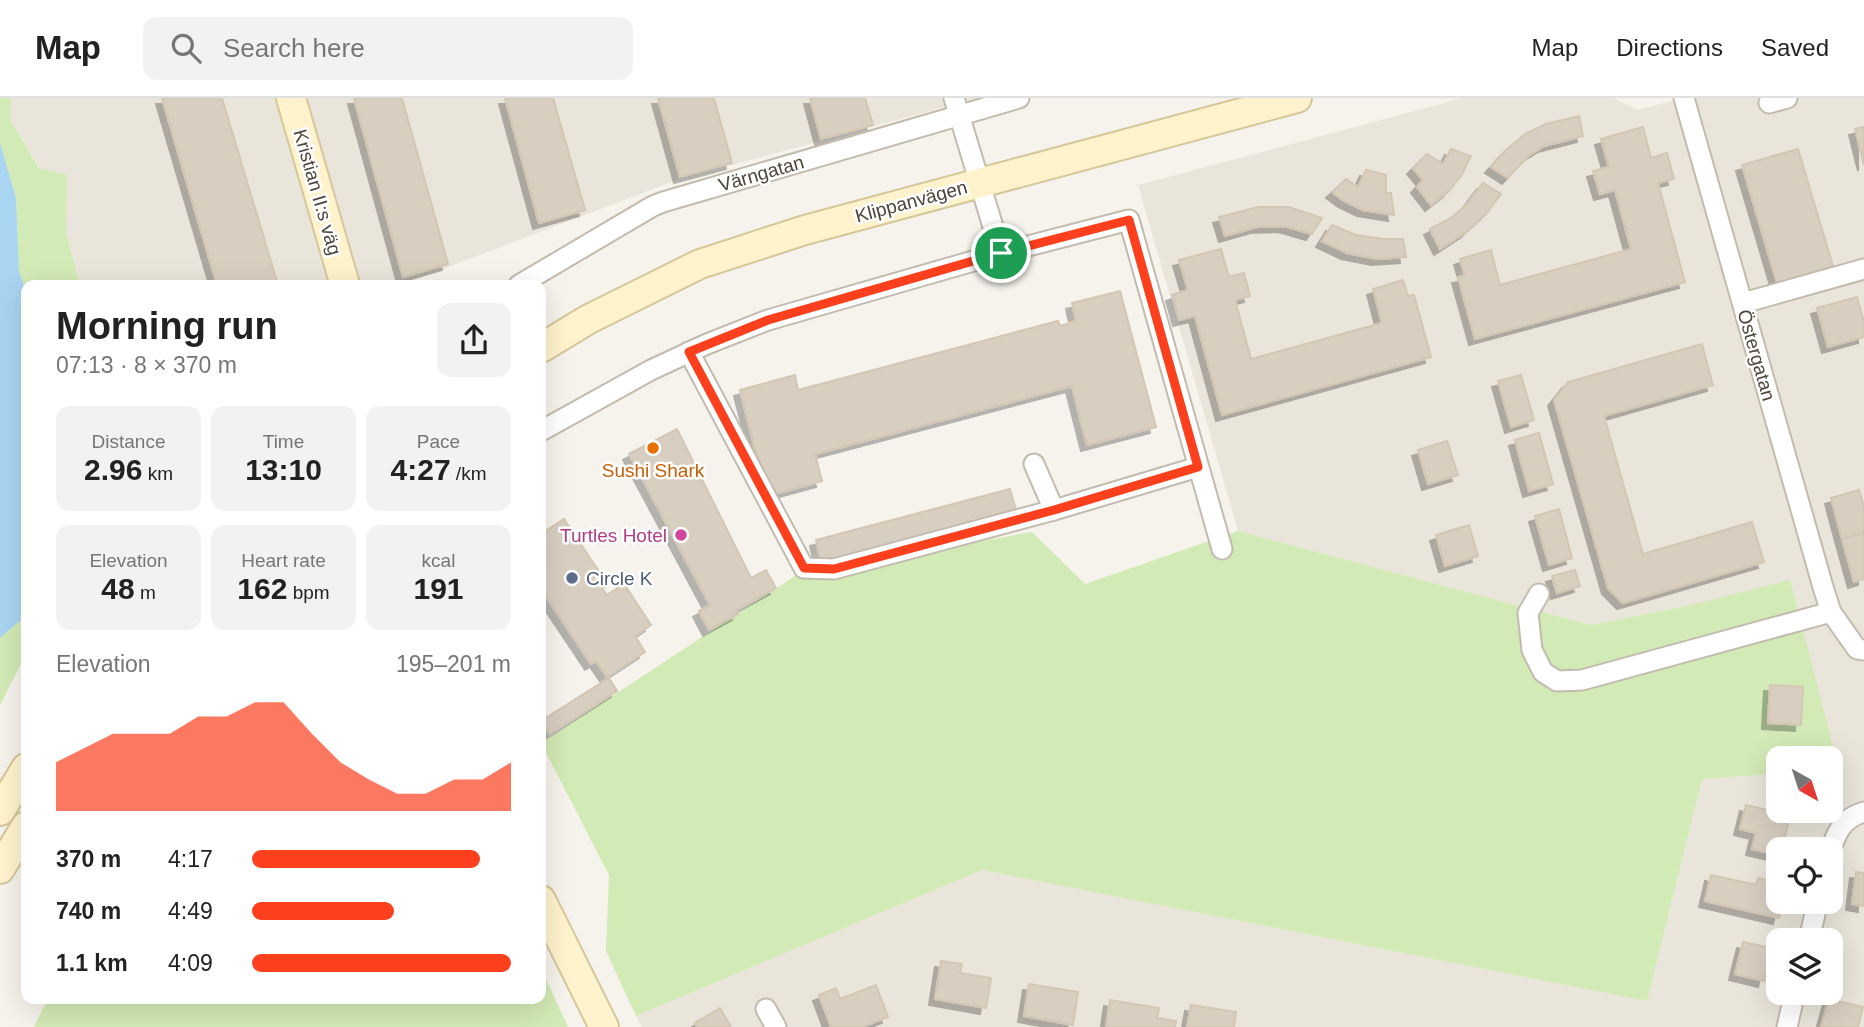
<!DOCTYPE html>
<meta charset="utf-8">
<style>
:root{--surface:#fff;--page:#f2f2f2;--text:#222;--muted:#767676;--line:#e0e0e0;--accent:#fc3f1d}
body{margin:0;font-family:Helvetica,sans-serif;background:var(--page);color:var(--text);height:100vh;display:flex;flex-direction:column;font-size:26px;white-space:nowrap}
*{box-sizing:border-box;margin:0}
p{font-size:23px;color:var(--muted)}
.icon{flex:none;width:38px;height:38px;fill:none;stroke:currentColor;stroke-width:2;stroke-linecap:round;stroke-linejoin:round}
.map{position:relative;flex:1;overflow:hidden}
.details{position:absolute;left:21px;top:182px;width:525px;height:724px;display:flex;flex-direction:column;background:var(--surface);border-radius:14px;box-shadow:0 7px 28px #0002}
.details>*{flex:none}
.needle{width:46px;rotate:141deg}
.buttons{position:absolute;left:1766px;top:648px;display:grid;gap:14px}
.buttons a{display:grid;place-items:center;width:77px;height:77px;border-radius:14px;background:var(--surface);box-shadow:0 7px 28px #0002;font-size:35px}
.pin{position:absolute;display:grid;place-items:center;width:60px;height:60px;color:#fff;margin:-30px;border:4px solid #fff;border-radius:50%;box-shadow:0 2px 7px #0007}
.round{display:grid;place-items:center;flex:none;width:74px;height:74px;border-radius:14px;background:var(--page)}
.headline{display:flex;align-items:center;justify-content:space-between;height:119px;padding:0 35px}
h1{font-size:38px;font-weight:600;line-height:52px}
.stats{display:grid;grid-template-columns:repeat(3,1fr);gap:10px;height:119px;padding:7px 35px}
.stats div{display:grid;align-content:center;border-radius:14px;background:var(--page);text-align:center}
.stats b{font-size:30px;font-weight:600}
.stats small{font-size:19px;font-weight:400}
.stats p{font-size:19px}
.chart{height:196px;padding:14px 35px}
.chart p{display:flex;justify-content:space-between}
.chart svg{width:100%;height:126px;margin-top:7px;fill:var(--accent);opacity:.7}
ul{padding:0 35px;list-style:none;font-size:23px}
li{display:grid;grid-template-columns:112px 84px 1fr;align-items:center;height:52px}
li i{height:18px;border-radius:9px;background:var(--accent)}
header{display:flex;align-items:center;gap:42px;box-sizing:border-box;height:98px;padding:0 35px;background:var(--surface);border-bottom:2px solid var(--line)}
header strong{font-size:33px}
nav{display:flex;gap:38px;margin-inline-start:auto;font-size:24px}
.search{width:490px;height:63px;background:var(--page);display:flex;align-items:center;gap:18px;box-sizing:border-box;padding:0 24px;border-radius:14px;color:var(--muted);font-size:26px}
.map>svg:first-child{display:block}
</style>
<header>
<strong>Map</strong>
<div class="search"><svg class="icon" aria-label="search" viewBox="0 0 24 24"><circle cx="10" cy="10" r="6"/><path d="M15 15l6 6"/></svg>Search here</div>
<nav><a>Map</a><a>Directions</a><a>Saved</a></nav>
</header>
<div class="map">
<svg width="1864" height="929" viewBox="0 0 1864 929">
<defs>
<filter id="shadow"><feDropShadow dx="-6" dy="6" stdDeviation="0" flood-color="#0004"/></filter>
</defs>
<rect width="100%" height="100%" fill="#f6f3ec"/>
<!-- residential -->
<g fill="#eae5da" fill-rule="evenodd">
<polygon points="11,0 977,0 674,83 401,187 80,187 66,135 66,113 10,21"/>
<path d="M1463 0H1613L1637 12 1683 0H1864V929H642L636 918 982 772 1647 903 1702 681 1778 676V712H1830L1831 672H1838L1790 482 1687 508 1591 527 1238 433 1138 87ZM1778 751H1830V803H1778ZM1778 842H1830V894H1778Z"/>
</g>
<!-- green -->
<g fill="#d2eab5">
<polygon points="0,0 11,0 10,21 39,70 67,77 66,135 80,187 26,187 26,194 19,173 16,100 0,45"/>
<polygon points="1238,433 1591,527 1687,508 1790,482 1839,672 1831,672 1830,660 1778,660 1778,676 1702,681 1647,903 982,772 636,918 606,853 609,777 541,645 798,476 1032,434 1085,486"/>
<polygon points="26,514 26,556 0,607 0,540 21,522"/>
<polygon points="541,870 568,929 34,929 43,910 50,901 541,901"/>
</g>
<!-- water -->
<polygon fill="#a9d4f2" points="0,45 16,100 19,173 26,194 26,514 21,522 0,540"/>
<!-- building -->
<g fill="#d8cfc1" stroke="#d3c7b4" stroke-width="2" filter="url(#shadow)">
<polygon points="162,0 222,0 278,187 217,187"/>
<polygon points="354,0 402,0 448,166 403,179"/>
<polygon points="505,0 553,0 585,112 539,125"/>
<polygon points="658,0 714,0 732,65 680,79"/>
<polygon points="810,0 865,0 873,27 821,41"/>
<polygon points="1579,18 1583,38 1544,48 1528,58 1508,80 1491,69 1505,53 1525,36 1546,26"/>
<polygon points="1643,29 1651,60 1667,55 1674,81 1658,85 1685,184 1475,241 1458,179 1465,178 1460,161 1491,152 1500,187 1631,151 1615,92 1600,96 1593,73 1609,69 1601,41"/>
<polygon points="1864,29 1864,67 1855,31"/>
<polygon points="1451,51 1471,58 1461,78 1449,93 1431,107 1417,89 1423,82 1413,70 1427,56 1443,66"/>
<polygon points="1798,51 1833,168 1777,185 1742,67"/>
<polygon points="1366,72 1386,77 1386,95 1391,95 1394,117 1363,112 1344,103 1332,94 1346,81 1358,89"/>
<polygon points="1483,85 1501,96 1486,116 1466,134 1440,151 1430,131 1451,120 1467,106"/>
<polygon points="1258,109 1289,109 1322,120 1312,136 1284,128 1257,129 1225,138 1219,119"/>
<polygon points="1332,127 1356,137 1382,141 1403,141 1406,159 1377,161 1347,155 1322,143"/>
<polygon points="1221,151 1229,179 1244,175 1250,198 1235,202 1251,261 1382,225 1373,191 1403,182 1408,198 1414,197 1431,259 1222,317 1195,218 1179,222 1172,197 1188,192 1179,162"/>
<polygon points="1120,193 1156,329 1087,347 1072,288 815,356 822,383 767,398 740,292 795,277 798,292 1058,223 1060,228 1076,223 1072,205"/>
<polygon points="1857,199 1864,224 1864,239 1828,249 1817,210"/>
<polygon points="1702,246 1713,287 1604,318 1643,456 1752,424 1764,464 1623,505 1608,490 1554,302 1568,284"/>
<polygon points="1521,277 1534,322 1511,329 1498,283"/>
<polygon points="677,331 751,480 766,472 776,490 736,512 738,516 709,532 699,513 710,507 629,356"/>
<polygon points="1539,335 1553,386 1529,393 1515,342"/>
<polygon points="1447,343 1458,377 1428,386 1418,352"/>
<polygon points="1010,391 1017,416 822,468 816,442"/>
<polygon points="1859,392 1864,409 1864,435 1842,441 1831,400"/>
<polygon points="1559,411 1572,460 1549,467 1535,418"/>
<polygon points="564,421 608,487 602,491 607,497 624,486 651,527 635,538 645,554 607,579 596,563 591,566 541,491 541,436"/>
<polygon points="1469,427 1478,458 1445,468 1436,437"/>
<polygon points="1864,435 1864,481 1854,484 1842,441"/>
<polygon points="1575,472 1580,488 1557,495 1552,478"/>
<polygon points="609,580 617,593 550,636 541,623"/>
<polygon points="1770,587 1803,589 1801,627 1768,625"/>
<polygon points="1746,707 1768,712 1767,718 1789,723 1782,751 1778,751 1778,757 1752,751 1756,735 1740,731"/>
<polygon points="1856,774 1864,775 1864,808 1852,806"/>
<polygon points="1711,777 1756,787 1758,780 1778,785 1778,803 1783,803 1779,820 1705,803"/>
<polygon points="1743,844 1772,850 1764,883 1735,876"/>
<polygon points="941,863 962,866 960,875 991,880 986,910 935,901"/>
<polygon points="1029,886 1078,894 1073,927 1024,918"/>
<polygon points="876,887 888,919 862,929 831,929 819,897 836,890 840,901"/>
<polygon points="1829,901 1863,909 1858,929 1821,929"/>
<polygon points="1110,902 1159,910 1157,920 1176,923 1175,929 1106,929"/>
<polygon points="1191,907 1236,914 1234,929 1187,929"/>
<polygon points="720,910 731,929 697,929 695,925"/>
</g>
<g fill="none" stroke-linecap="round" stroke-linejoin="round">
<!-- street casing -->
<g stroke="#c2bbae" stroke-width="23">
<g id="street">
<polyline points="954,0 1001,155"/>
<polyline points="1684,0 1823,489 1831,514 1857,551 1864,552"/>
<polyline points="1769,5 1787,0"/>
<polyline points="519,187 653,108 663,104 1019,0"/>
<polyline points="1743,205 1864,171"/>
<polyline points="689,254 804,470 834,471 1054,412 1198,369"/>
<polyline points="541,333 651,272 707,246 768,222 1001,155 1129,122 1222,451"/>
<polyline points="1034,366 1054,412"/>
<polyline points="1539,496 1528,515 1532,552 1543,574 1557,583 1582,582 1831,514"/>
<path d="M1830 755C1836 734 1843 720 1864 714"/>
<polyline points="1809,842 1818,803"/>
<polyline points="766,911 776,929"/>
<polyline points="1787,929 1795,894"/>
</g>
</g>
<!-- secondary casing -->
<g stroke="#d6c79b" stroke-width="32">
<g id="secondary">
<polyline points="291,0 345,187"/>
<polyline points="541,250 589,221 700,166 805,132 1297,0"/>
<polyline points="0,713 26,670"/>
<polyline points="0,771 26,728"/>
<polyline points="541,802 604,929"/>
</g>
</g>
<!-- street -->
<use href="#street" stroke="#fff" stroke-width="19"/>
<!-- secondary -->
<use href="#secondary" stroke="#fff3cd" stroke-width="28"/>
</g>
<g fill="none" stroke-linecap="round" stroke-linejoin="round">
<!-- route casing -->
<g stroke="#fff" stroke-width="14">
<polygon id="route" points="1129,122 1198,369 1054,412 834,471 804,470 689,254 768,222 1001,155"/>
</g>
<!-- route -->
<use href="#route" stroke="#fc3f1d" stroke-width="9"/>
</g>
<!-- markers -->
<circle fill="#e8710a" stroke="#fff" stroke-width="2.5" cx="653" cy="350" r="7"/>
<circle fill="#d1479c" stroke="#fff" stroke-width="2.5" cx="681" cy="437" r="7"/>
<circle fill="#5c6f8a" stroke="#fff" stroke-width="2.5" cx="572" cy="480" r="7"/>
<g text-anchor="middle" stroke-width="5" stroke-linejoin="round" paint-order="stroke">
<!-- street labels -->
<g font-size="19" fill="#4b4439" stroke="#fff">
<text transform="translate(761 75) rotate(-16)" y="7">Värngatan</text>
<text transform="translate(318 94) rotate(74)" y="7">Kristian II:s väg</text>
<text transform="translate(911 103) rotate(-15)" y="7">Klippanvägen</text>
<text transform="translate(1757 257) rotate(74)" y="7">Östergatan</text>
</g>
<!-- food labels -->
<g font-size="19" fill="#c56008" stroke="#fff">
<text x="653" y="379">Sushi Shark</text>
</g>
<!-- hotel labels -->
<g font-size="19" fill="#b23c85" stroke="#fff" text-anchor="end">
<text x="667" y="444">Turtles Hotel</text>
</g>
<!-- service labels -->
<g font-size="19" fill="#4e5e75" stroke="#fff" text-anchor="start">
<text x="586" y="487">Circle K</text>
</g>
</g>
</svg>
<div class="buttons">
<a><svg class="needle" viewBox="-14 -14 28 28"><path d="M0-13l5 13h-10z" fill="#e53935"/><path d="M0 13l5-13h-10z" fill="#767676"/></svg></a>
<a><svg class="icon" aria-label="locate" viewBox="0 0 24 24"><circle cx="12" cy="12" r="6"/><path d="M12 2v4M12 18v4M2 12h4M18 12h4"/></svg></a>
<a><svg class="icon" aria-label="layers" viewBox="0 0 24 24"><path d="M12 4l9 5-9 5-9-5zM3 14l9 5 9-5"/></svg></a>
</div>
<div class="pin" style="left:1001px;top:155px;background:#1e9e55"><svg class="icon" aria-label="arrive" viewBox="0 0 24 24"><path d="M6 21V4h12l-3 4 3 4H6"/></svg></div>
<section class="details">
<div class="headline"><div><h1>Morning run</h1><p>07:13 · 8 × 370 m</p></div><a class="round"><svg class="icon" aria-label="share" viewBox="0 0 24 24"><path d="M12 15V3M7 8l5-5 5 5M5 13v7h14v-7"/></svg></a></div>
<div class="stats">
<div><p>Distance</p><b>2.96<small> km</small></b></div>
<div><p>Time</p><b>13:10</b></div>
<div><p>Pace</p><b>4:27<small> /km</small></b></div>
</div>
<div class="stats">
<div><p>Elevation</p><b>48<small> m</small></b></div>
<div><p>Heart rate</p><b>162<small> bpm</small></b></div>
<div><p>kcal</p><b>191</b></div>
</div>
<div class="chart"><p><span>Elevation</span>195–201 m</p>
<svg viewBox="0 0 160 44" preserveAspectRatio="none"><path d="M0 44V27L10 22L20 17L30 17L40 17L50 11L60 11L70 6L80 6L90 17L100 27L110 33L120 38L130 38L140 33L150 33L160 27V44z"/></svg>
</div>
<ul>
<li><b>370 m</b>4:17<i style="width:88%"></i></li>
<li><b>740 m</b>4:49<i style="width:55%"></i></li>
<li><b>1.1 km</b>4:09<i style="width:100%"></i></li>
</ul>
</section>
</div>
